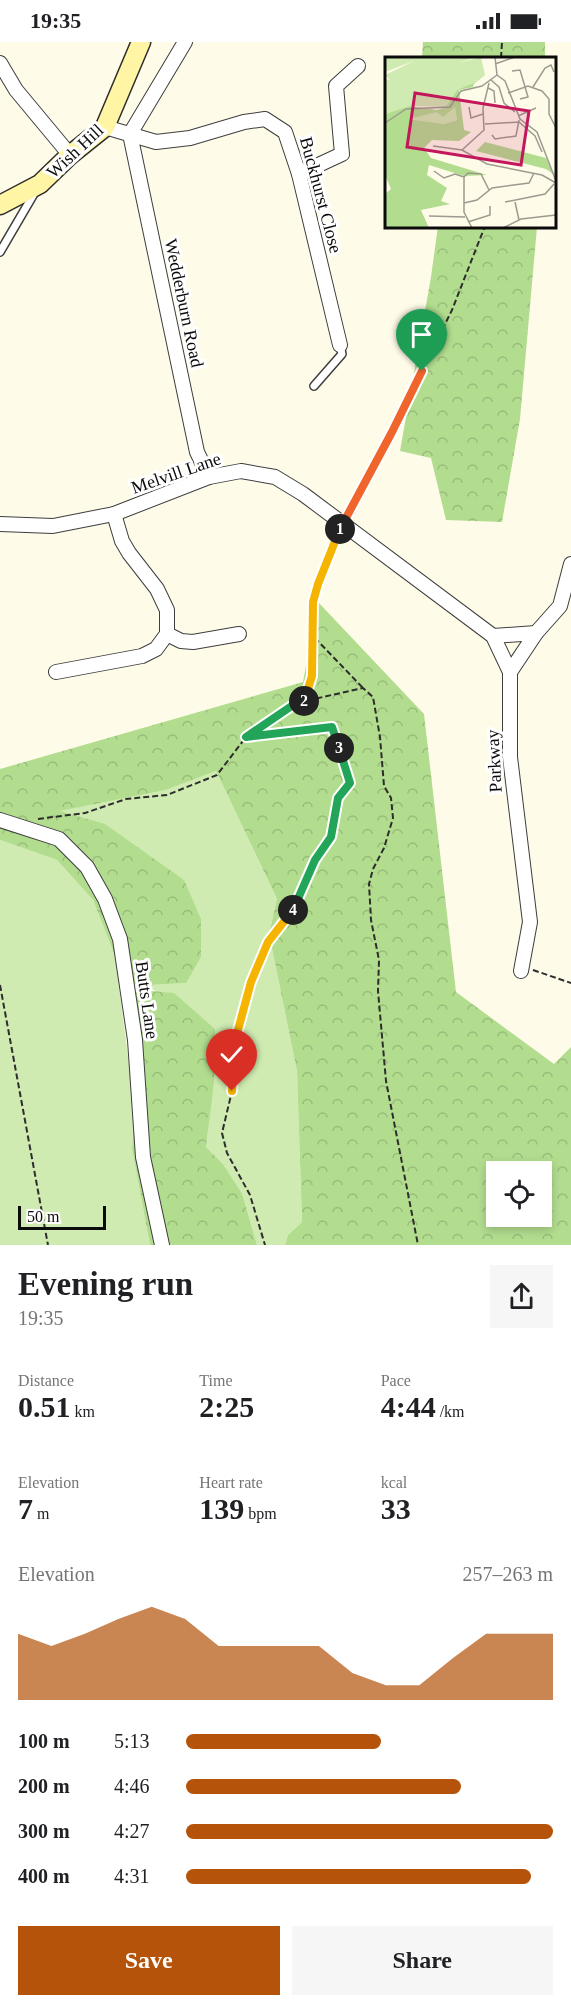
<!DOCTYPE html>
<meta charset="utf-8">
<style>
:root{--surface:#fff;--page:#f6f6f6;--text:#202124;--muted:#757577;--accent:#b45309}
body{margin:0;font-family:Georgia,serif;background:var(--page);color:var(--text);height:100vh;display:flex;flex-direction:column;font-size:22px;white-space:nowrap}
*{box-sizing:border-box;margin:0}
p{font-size:20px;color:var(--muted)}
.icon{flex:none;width:33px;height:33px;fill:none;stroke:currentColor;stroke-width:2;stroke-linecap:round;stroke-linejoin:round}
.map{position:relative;height:1203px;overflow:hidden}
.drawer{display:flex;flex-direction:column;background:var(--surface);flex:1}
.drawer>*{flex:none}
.buttons{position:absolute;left:486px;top:1119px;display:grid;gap:12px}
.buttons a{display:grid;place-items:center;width:66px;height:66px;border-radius:0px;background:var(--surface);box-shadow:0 3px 9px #0003;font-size:30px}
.scale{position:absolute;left:18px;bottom:15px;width:88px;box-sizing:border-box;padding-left:6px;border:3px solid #0b0b0b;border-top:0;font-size:16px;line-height:21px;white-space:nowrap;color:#0b0b0b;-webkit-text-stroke:4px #fff;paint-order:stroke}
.pin{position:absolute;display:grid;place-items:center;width:51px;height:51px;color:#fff;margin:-62px -26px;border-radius:50% 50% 50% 0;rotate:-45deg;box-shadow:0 0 6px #0007}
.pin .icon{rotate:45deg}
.km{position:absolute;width:30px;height:30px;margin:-15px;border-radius:50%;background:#222;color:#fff;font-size:16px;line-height:30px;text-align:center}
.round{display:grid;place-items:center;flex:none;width:63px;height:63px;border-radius:0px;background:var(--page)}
.summary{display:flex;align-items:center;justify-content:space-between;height:102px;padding:0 18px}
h1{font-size:33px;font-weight:800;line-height:45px}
.figures{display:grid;grid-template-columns:repeat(3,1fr);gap:9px;height:102px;padding:6px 18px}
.figures div{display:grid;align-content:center}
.figures b{font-size:30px;font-weight:800}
.figures small{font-size:16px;font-weight:400}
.figures p{font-size:16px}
.chart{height:168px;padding:12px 18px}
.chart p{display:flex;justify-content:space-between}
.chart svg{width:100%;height:108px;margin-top:6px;fill:var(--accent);opacity:.7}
.cta{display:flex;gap:12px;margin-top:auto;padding:12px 18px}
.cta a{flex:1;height:69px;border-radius:0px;background:var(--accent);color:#fff;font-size:24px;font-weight:800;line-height:69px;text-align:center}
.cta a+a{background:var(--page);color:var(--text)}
ul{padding:0 18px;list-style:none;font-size:20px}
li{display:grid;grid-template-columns:96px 72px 1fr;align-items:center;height:45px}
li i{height:15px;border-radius:8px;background:var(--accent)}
.status{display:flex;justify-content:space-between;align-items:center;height:42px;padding:0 30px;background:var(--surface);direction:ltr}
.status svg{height:16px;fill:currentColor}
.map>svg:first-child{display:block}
</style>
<div class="status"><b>19:35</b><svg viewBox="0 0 49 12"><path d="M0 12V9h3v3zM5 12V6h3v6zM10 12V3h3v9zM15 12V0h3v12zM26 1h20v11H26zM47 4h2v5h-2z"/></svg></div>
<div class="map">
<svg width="571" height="1203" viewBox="0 0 571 1203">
<defs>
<pattern id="forest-crowns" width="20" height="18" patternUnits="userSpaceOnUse" patternTransform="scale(1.5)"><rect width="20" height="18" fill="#b2dd8f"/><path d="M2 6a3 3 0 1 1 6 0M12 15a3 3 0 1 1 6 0" fill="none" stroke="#98bc7a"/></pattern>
</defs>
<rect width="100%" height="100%" fill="#fffbe9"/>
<!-- grass -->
<g fill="#cfebb1">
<path d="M216 729 277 857 269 892 297 1029 302 1180 288 1193 285 1203H257L242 1151 223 1122 206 1105C211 1066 218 1026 215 987L154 948H139L151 943 186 941 59 769 166 748Z"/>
<polygon points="0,798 57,818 93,858 115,914 134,1061 132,1107 150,1203 0,1203"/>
</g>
<!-- forest -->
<g fill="url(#forest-crowns)" fill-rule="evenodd">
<polygon points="423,0 545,0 545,16 422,16"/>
<polygon points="438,184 537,185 520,377 502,480 446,478 431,416 400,409 431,235"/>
<path d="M318 560 424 672 456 950 554 1022 571 1005V1203H285L288 1193 302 1180 297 1029 269 892 277 857 216 729 166 748 60 769 105 782 184 838 201 877V915L186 941 151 943 140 948 174 951 215 987C218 1026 211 1066 206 1105L223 1122 242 1151 257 1203H150L132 1107 136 1028 134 953 139 947 115 914 93 858 57 818 0 798V727L303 640ZM496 1130H542V1174H496Z"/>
</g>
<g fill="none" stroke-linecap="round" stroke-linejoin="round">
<!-- lane casing -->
<g stroke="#3e3e3e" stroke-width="10">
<g id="lane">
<polyline points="0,210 35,150"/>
<polyline points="314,344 342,312 340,303"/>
</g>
</g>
<!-- street casing -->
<g stroke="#3e3e3e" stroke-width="16">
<g id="street">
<polyline points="185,0 130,92 197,410 209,435"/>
<polyline points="0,21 16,48 70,113"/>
<polyline points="105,85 156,100 190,96 244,80 265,77 285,90 299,132 340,303"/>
<polyline points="299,132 342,112 336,44 358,24"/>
<polyline points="0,482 53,484 114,472 209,435 241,429 275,435 303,452 493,594 510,630"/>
<polyline points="167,592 181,599 193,600 239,592"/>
<polyline points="493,594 536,591"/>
<polyline points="56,630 142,614 156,607 167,592 167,568 157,547 129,511 122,499 114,472"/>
<polyline points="0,778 59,797 87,825 105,857 120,897 135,998 143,1115 162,1203"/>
<polyline points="521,929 530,880 510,715 510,630 536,591 560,564 571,522"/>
</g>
</g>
<!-- secondary casing -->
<g stroke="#2d2d2d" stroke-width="21">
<polyline id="secondary" points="0,163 40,142 70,113 105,85 141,0"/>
</g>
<!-- path -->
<g stroke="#2d2d2d" stroke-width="2" stroke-dasharray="6 3" stroke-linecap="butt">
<polyline points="501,16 502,0"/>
<polyline points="348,472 392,390 452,268 485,184"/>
<polyline points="338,493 318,542 313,560 313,594 363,646"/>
<polyline points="304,660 312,634 313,594"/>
<polyline points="249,695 332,685 349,741 337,756 331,795 315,818 296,865 268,900 251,940 235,999 232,1049 222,1091 227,1111 250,1153 265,1203"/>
<polyline points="38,777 85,771 126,757 167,753 217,733 246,695 296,661 363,646 373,655 380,695 384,744 391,756 393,776 384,806 373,827 369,842 371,878 379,918 378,949 386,1039 418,1203"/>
<polyline points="533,928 571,941"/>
<polyline points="0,943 48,1203"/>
</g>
<!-- lane -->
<use href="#lane" stroke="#fff" stroke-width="7"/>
<!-- street -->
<use href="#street" stroke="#fff" stroke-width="14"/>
<!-- secondary -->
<use href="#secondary" stroke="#fff5a4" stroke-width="18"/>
</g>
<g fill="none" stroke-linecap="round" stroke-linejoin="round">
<!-- split-1 casing -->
<g stroke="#fff" stroke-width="12">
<polyline id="split-1" points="340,487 392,390 422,329"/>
</g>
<!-- split-2 casing -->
<g stroke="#fff" stroke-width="12">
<polyline id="split-2" points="304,659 312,634 313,560 318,542 340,487"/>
</g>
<!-- split-3 casing -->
<g stroke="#fff" stroke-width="12">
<polyline id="split-3" points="304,659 296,661 246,695 332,685 339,706"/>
</g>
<!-- split-4 casing -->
<g stroke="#fff" stroke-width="12">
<polyline id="split-4" points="293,868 315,818 331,795 338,756 350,741 339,706"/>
</g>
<!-- split-5 casing -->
<g stroke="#fff" stroke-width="12">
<polyline id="split-5" points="232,1049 235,999 251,940 268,900 293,868"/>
</g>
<!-- split-1 -->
<use href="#split-1" stroke="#f0652b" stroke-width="8"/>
<!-- split-2 -->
<use href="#split-2" stroke="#f5b400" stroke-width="8"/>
<!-- split-3 -->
<use href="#split-3" stroke="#22a559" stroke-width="8"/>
<!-- split-4 -->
<use href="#split-4" stroke="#22a559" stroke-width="8"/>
<!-- split-5 -->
<use href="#split-5" stroke="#f5b400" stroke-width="8"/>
</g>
<g text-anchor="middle" stroke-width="6" stroke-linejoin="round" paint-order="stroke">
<!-- street labels -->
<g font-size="18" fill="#0b0b0b" stroke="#fff">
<text transform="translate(75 109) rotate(-43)" y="6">Wish Hill</text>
<text transform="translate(321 153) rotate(75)" y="6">Buckhurst Close</text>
<text transform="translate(184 261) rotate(78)" y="6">Wedderburn Road</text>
<text transform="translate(176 431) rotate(-19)" y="6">Melvill Lane</text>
<text transform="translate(494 719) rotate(-93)" y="6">Parkway</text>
<text transform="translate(147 958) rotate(82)" y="6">Butts Lane</text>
</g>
</g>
<!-- overview -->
<g transform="translate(385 15)">
<rect width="171" height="171" fill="#fffbe9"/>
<path d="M0 0H91L73 6 96 0 100 18 87 29 72 33 62 50 24 49 0 57V22L5 23 0 18 29 4 0 15ZM70 48 72 63 59 67 24 62Z" fill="#cfebb1"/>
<path d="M89 26 88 30 74 33 79 73 86 75 74 84 47 83 39 91 46 101 102 118 79 119 44 108 42 118 62 131 56 144 65 147 36 153 44 171H0V137L6 132 0 118V57L24 49 52 53 61 50 72 33ZM70 50 72 63 59 67 24 62 52 55 58 60ZM100 85 161 101 168 117 161 112 91 94Z" fill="#b2dd8f" fill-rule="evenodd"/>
<path fill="none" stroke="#9d9b90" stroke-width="1.5" d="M110 0 112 18M110 7 130 0M127 14 135 13 143 40 135 42M112 18 120 24 135 62 152 75 171 124M106 23 114 30 119 46 130 55M148 30 160 11 166 8 169 15M103 31 109 34 110 46M123 36 143 29 157 34 164 42V57L171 71M84 50 86 61 98 57M133 59 151 51M0 66 21 52 65 50 76 34 97 29 112 18M100 67 134 65 150 79 157 95M107 78 110 82 131 79 134 63M48 89 77 93 102 107 157 118 171 126M77 93 99 73 98 51 104 26M49 114 59 121 70 117 79 120M120 145 160 137 169 127M130 145 134 163M79 146 92 143 107 131 144 126 149 116M44 159 80 160M83 165 105 158V149M87 171 79 155V120L83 116 96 117 104 133M118 171 136 162 171 158"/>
<path fill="#c2185b" fill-opacity="0.15" stroke="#c2185b" stroke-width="3" d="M30 36 144 54 136 108 22 90Z"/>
<rect width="171" height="171" fill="none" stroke="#0b0b0b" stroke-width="3"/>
</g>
</svg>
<div class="buttons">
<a><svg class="icon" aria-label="locate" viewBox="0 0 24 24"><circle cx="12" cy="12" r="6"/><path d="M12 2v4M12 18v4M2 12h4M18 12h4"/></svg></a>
</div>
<div class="scale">50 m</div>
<div class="pin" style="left:422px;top:329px;background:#1e9e55"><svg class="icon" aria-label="arrive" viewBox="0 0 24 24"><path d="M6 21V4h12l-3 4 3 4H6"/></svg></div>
<div class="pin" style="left:232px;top:1049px;background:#d93025"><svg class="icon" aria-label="check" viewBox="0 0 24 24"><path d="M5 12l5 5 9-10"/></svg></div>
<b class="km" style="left:340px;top:487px">1</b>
<b class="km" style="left:304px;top:659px">2</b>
<b class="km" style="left:339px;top:706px">3</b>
<b class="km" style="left:293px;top:868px">4</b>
</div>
<section class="drawer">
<div class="summary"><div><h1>Evening run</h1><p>19:35</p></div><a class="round"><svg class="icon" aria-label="share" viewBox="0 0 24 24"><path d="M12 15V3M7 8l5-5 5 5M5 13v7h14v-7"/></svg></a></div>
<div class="figures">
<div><p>Distance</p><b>0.51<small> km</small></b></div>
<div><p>Time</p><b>2:25</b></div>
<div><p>Pace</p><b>4:44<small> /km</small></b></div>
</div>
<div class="figures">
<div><p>Elevation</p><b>7<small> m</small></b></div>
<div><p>Heart rate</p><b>139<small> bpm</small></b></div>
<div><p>kcal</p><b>33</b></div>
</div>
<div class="chart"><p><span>Elevation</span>257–263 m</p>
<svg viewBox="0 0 160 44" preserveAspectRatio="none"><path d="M0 44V17L10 22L20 17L30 11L40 6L50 11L60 22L70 22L80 22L90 22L100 33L110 38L120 38L130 27L140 17L150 17L160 17V44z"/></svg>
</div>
<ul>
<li><b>100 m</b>5:13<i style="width:53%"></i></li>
<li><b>200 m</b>4:46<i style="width:75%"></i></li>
<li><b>300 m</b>4:27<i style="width:100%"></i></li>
<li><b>400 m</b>4:31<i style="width:94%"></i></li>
</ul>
<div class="cta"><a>Save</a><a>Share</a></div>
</section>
